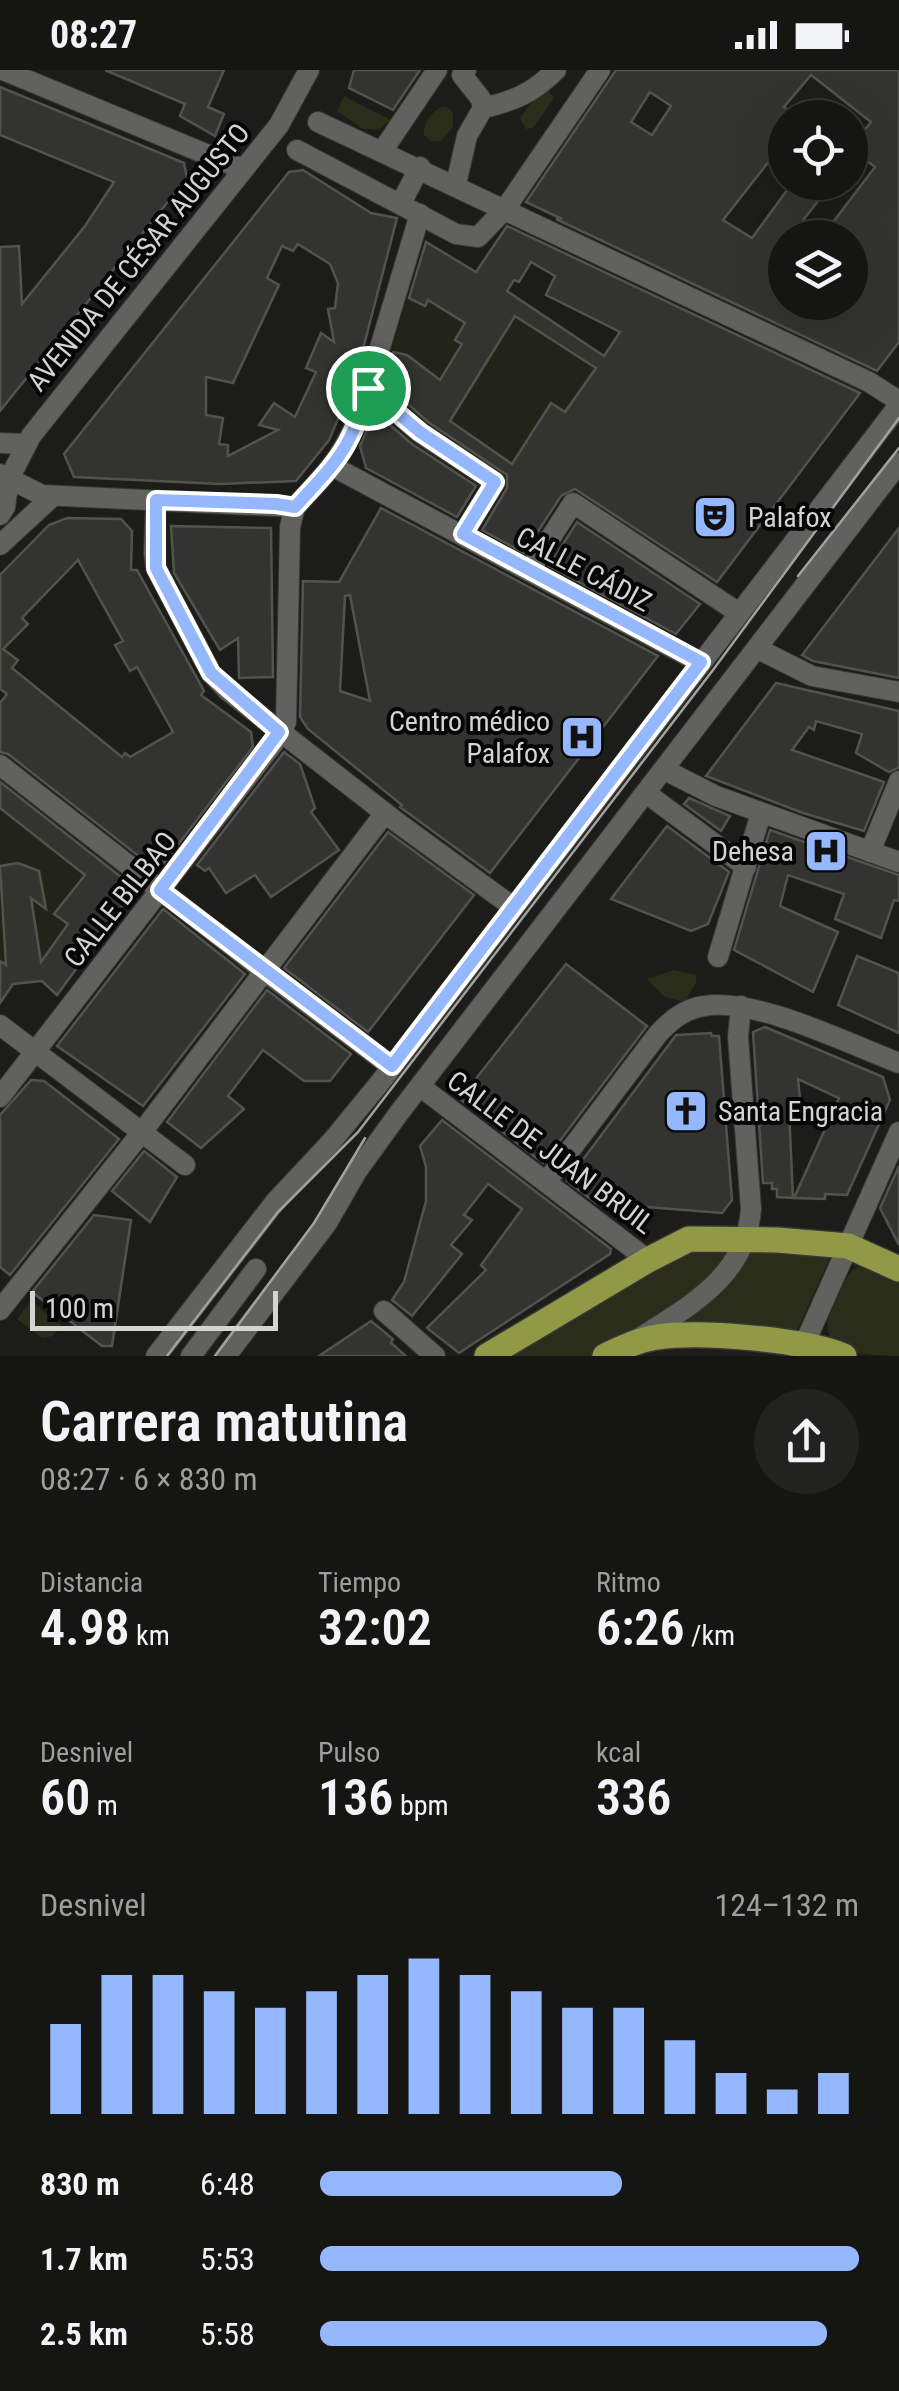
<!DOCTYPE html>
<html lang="es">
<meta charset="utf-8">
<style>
:root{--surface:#151512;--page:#222220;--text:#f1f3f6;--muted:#9d9f9f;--line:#343432;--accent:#94b7fd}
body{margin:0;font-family:"Roboto Condensed",sans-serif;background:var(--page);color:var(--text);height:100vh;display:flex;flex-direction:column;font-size:38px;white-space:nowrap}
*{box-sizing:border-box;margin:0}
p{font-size:32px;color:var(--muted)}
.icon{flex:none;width:55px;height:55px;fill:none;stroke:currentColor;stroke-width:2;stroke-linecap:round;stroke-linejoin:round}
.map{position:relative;height:1286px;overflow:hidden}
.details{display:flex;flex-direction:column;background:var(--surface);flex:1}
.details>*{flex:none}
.tools{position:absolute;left:768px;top:30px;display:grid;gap:20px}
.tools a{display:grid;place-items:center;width:100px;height:100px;border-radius:50%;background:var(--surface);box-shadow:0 10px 40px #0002,0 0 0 2px var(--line);font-size:50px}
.scale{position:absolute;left:30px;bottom:25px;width:248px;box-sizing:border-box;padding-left:10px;border:5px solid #d4d4d1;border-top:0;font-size:28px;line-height:35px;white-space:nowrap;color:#d4d4d1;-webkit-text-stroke:8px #060705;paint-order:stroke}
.pin{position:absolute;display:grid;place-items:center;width:85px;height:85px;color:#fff;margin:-42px;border:5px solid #fff;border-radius:50%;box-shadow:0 2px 10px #0007}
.round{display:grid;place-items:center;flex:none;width:105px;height:105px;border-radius:52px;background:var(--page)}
.overview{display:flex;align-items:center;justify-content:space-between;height:170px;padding:0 40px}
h1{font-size:55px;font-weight:600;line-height:75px}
.figures{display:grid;grid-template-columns:repeat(3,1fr);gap:15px;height:170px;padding:10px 40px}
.figures div{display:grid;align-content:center}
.figures b{font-size:50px;font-weight:600}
.figures small{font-size:28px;font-weight:400}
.figures p{font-size:28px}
.chart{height:280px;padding:20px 40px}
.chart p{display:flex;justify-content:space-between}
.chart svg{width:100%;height:180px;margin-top:10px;stroke:var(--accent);stroke-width:6}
ul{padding:0 40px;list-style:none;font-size:32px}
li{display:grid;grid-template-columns:160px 120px 1fr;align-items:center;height:75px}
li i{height:25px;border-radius:12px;background:var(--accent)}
.status{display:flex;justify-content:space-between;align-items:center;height:70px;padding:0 50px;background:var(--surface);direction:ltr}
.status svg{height:28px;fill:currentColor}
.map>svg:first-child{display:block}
</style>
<div class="status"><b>08:27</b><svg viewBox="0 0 49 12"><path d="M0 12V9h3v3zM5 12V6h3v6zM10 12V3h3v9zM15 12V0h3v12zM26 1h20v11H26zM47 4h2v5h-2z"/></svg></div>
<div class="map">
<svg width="899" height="1286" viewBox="0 0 899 1286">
<rect width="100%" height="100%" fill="#1c1c18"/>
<!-- built -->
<g fill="#222319">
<polygon points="478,199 604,286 551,363 512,395 506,390 494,407 410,349 436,308 407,285 392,282 407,227 425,236 428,230 433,232 466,217"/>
<polygon points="0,702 140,812 57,925 42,911 14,914 0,930"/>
</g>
<!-- green -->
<g fill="#2b2d1b">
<polygon points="547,19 554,28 533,58 526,59 520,48 538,24"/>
<polygon points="344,26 391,50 378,60 363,59 337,41"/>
<path d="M446 36 453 43V57L441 71 432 72 424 65C422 54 434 37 446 36Z"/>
<polygon points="674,900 696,905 696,912 685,932 665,927 647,909"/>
<polygon points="703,1175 725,1181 725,1191 707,1213 596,1286 500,1286 650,1195"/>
<polygon points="752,1177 831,1185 797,1261 668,1257 713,1225 718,1228 740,1202"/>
<path d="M861 1195 899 1207V1286C878 1286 821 1286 828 1250 830 1243 835 1234 838 1227 844 1213 847 1202 861 1195Z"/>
<polygon points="31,1231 61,1255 53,1266 42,1268 17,1249"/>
</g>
<!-- building -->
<g fill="#33342f" stroke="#53534e" stroke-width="2.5" fill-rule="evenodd">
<polygon points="105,0 224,0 208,37 224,44 215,66 180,46 185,34"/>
<polygon points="354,0 420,0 393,40 349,18"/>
<path d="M616 0H899V272L877 301 556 149H562L526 132ZM811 5 871 52 850 78 875 97 821 168H850V232H843L834 243 813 232H785V191L776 184 785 173V168H789L833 112H793L752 168 723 150 785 71V48H797L784 37ZM650 22 671 36 652 65 631 52Z"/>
<polygon points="0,17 184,93 187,108 0,341 0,177 19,176 22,234 85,156 114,112 0,65"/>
<path d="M303 100 371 143 397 148 355 310 329 370 296 411 220 414 74 407 64 384 289 102ZM298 174 330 194 338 213 335 238 328 239 334 272 321 263 306 298 316 302 295 347 274 333 259 355 278 360 228 386V375L219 374 223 348 206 345V307L233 313 279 215 267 208 282 176 293 181Z"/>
<path d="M507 156 860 323 717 512 575 419 561 426 524 483 482 460 507 418V405L428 352 384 313 393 282 407 285 440 310 462 274 455 270 465 253 428 230 425 236 409 228 426 172 476 202ZM531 192 555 206 546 225 620 262 604 286 507 221 514 210 519 212ZM515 246 596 298 565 342 551 333 512 394 450 351Z"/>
<polygon points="375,342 412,374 476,416 457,447 366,398 360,376"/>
<path d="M381 438 658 586 490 803 400 737 402 735 308 659 300 647 303 511 339 512ZM350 525 370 631 340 621 345 526Z"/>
<path d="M67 448 121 449 132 461 131 500H137L204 621 201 625 251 662 253 677 163 794 150 795 8 684 0 682V633L7 624 0 619V505L49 455ZM78 490 123 571 115 575 130 601 137 597 173 662 130 687 125 683 122 687 12 598 18 590 3 579 28 554 22 548Z"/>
<polygon points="577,452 700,534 676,564 549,496"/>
<polygon points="171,456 271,458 273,607 239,608 238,568 220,580 174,503"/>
<polygon points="899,458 899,608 813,591 802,585"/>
<polygon points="776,613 899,641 899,697 889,702 856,683 862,664 816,651 814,660 809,657 792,680 884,712 864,761 803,743 706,706"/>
<polygon points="284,682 300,694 315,738 311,742 339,780 271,827 255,805 226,823 209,798 205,801 197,795"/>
<polygon points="0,712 135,818 57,925 42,911 13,914 0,933 0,891 6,895 0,796 18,793 39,801 46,839 31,828 41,892 68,854 54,844 85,805 0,738"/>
<polygon points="689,728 730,746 721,761 684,734"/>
<polygon points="667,756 729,802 708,854 691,861 611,829"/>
<polygon points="770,760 899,805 899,831 894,830 881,868 835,849 844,824 788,805 780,836 838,862 813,922 734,880"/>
<polygon points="388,762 474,825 368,962 284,898"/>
<polygon points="163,839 245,904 143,1036 57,976"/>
<polygon points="857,886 899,903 899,963 838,935"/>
<polygon points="566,894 647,956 543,1093 460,1029"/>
<polygon points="267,920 351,984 330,1011 304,1011 263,980 228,1026 244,1039 201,1078 167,1052"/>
<polygon points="765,957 883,1007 890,1030 847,1125 825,1124 825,1129 794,1128 839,1028 798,1009 801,1038 789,1039 793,1128 777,1127 777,1119 772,1119 772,1113 763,1113 753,962"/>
<polygon points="711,963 712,966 719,966 732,1130 722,1143 596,1133 567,1111 673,969 676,965"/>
<polygon points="31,1010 44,1011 119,1069 10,1205 0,1197 0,1045"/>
<polygon points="442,1050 611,1179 610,1184 459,1283 427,1258 486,1200 481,1195 522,1139 488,1114 464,1145 472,1150 451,1175 462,1184 412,1246 392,1230 404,1212 426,1131 426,1097 420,1076"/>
<polygon points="144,1081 177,1107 150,1152 112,1121"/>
<polygon points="899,1096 899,1175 880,1138"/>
<polygon points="94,1145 131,1150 112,1276 102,1276 32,1222"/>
<polygon points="371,1251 393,1269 391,1273 406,1286 319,1286"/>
</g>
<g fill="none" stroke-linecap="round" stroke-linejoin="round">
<!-- minor casing -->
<g stroke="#373835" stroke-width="22">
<g id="minor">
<polyline points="3,0 242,99"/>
<path d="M483 38C514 31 533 23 556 0"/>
<polyline points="318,52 869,312 899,331"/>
<polyline points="297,80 456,164 478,167 505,139 600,0"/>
<polyline points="383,80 437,0"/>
<polyline points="456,114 467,66 483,38 481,29 462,5 466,0"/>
<polyline points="401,133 420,97"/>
<polyline points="368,318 420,363 495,412 463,464"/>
<polyline points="0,373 26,374"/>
<polyline points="334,397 701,593"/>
<polyline points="0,404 42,425 295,437"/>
<polyline points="156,430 154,483 156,498 211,603 227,620 394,750 513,837"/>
<path d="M295 437C328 402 343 387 361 341L420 144"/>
<polyline points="0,445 5,437 9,409 31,366 279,55 309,0"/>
<polyline points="0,475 53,426"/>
<polyline points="529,501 573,433 739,543"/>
<polyline points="758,579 812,606 899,622"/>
<polyline points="0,695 263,900 392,997"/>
<polyline points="665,700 716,726 899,792"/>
<polyline points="650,726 746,797"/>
<polyline points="870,782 899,711"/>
<polyline points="718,887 761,743"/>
<polyline points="0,955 185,1095"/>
<polyline points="421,1017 648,1190"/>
<polyline points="0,1027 273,674 286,652 290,457 295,437"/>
<path d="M546 1112 658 964C671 950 684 939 704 936 755 927 849 974 899 993"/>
<polyline points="0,1240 142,1062 385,743"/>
<polyline points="384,1241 435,1286"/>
<path d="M638 1269C689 1236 746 1207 751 1139L738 967 741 936"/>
<polyline points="156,1286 275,1132 332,1071 382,1010 899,335"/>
<polyline points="191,1286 256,1199"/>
<polyline points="226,1286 327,1153 357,1101 399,1043 899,393"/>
<polyline points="799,1286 899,1062"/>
</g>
</g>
<!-- major casing -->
<g stroke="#373835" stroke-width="28">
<g id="major">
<polyline points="487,1286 648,1190 689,1169 777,1170 848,1176 899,1199"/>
<path d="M605 1286C622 1278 638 1270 657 1267 702 1261 802 1269 844 1286"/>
</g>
</g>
<!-- minor -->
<use href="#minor" stroke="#61625d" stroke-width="20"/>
<!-- major -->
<use href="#major" stroke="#929946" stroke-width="25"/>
<!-- tram -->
<g stroke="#a1a19e" stroke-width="2.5">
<polyline points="798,506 899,378"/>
<polyline points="167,1286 278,1142 358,1062 713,600 899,348"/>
<polyline points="215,1286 314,1153 365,1068"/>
</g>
</g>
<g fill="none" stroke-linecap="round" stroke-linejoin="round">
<!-- route casing -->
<g stroke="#fff" stroke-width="20">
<path id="route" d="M368 318 420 362 495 412 463 464 701 592 392 996 160 820 279 662 211 603 156 498V430L276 434 295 437C336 392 351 380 368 318Z"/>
</g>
<!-- route -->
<use href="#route" stroke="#94b7fd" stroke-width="12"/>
</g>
<!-- icons -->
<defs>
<g id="theatre-square" transform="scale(2.25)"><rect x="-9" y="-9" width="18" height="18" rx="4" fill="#94b7fd" stroke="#060705"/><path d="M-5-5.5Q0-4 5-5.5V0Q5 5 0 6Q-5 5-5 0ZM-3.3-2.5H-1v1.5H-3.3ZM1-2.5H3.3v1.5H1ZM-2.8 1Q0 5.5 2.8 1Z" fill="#111"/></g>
<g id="hospital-square" transform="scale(2.25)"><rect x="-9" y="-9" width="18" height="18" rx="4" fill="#94b7fd" stroke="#060705"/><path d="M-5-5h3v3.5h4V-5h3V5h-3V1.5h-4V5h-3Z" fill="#111"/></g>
<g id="church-square" transform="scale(2.25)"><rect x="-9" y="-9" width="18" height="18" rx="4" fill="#94b7fd" stroke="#060705"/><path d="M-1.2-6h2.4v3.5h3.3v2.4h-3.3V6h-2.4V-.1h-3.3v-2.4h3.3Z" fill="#111"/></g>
</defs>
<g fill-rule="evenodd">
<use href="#theatre-square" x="715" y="447"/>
<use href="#hospital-square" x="582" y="667"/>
<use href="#hospital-square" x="826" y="781"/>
<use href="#church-square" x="686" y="1041"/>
</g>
<g text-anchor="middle" stroke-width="8" stroke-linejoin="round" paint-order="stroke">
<!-- street labels -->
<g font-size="28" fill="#d4d4d1" stroke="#060705">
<text transform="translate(138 187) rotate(-51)" y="10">AVENIDA DE CÉSAR AUGUSTO</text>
<text transform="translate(584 499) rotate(28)" y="10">CALLE CÁDIZ</text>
<text transform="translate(120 829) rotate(-52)" y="10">CALLE BILBAO</text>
<text transform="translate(551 1082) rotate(37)" y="10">CALLE DE JUAN BRUIL</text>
</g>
<!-- poi labels -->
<g font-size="28" fill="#d4d4d1" stroke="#060705" text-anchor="start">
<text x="748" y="457">Palafox</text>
<text x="550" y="661" text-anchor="end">Centro médico<tspan x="550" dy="32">Palafox</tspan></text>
<text x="794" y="791" text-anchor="end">Dehesa</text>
<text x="718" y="1051">Santa Engracia</text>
</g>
</g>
</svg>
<div class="tools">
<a><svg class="icon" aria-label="locate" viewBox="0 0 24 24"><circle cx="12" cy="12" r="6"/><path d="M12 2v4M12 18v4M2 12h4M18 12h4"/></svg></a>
<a><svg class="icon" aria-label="layers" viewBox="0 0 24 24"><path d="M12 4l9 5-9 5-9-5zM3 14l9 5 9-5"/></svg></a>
</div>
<div class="scale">100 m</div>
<div class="pin" style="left:368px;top:318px;background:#1e9e55"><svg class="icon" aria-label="arrive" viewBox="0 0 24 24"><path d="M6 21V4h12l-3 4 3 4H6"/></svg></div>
</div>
<section class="details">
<div class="overview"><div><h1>Carrera matutina</h1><p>08:27 · 6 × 830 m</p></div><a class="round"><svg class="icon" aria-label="share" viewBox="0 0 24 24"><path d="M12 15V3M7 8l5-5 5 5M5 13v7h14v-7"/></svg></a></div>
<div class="figures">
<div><p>Distancia</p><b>4.98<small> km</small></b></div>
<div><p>Tiempo</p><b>32:02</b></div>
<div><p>Ritmo</p><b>6:26<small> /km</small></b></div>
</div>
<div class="figures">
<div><p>Desnivel</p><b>60<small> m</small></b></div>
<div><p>Pulso</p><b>136<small> bpm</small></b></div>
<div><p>kcal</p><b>336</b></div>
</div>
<div class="chart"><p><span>Desnivel</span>124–132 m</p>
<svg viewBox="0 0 160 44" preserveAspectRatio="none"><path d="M5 44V22M15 44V10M25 44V10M35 44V14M45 44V18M55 44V14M65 44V10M75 44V6M85 44V10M95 44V14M105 44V18M115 44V18M125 44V26M135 44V34M145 44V38M155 44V34"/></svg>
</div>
<ul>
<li><b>830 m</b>6:48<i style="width:56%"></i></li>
<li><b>1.7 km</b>5:53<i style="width:100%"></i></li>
<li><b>2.5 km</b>5:58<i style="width:94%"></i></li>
</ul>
</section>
